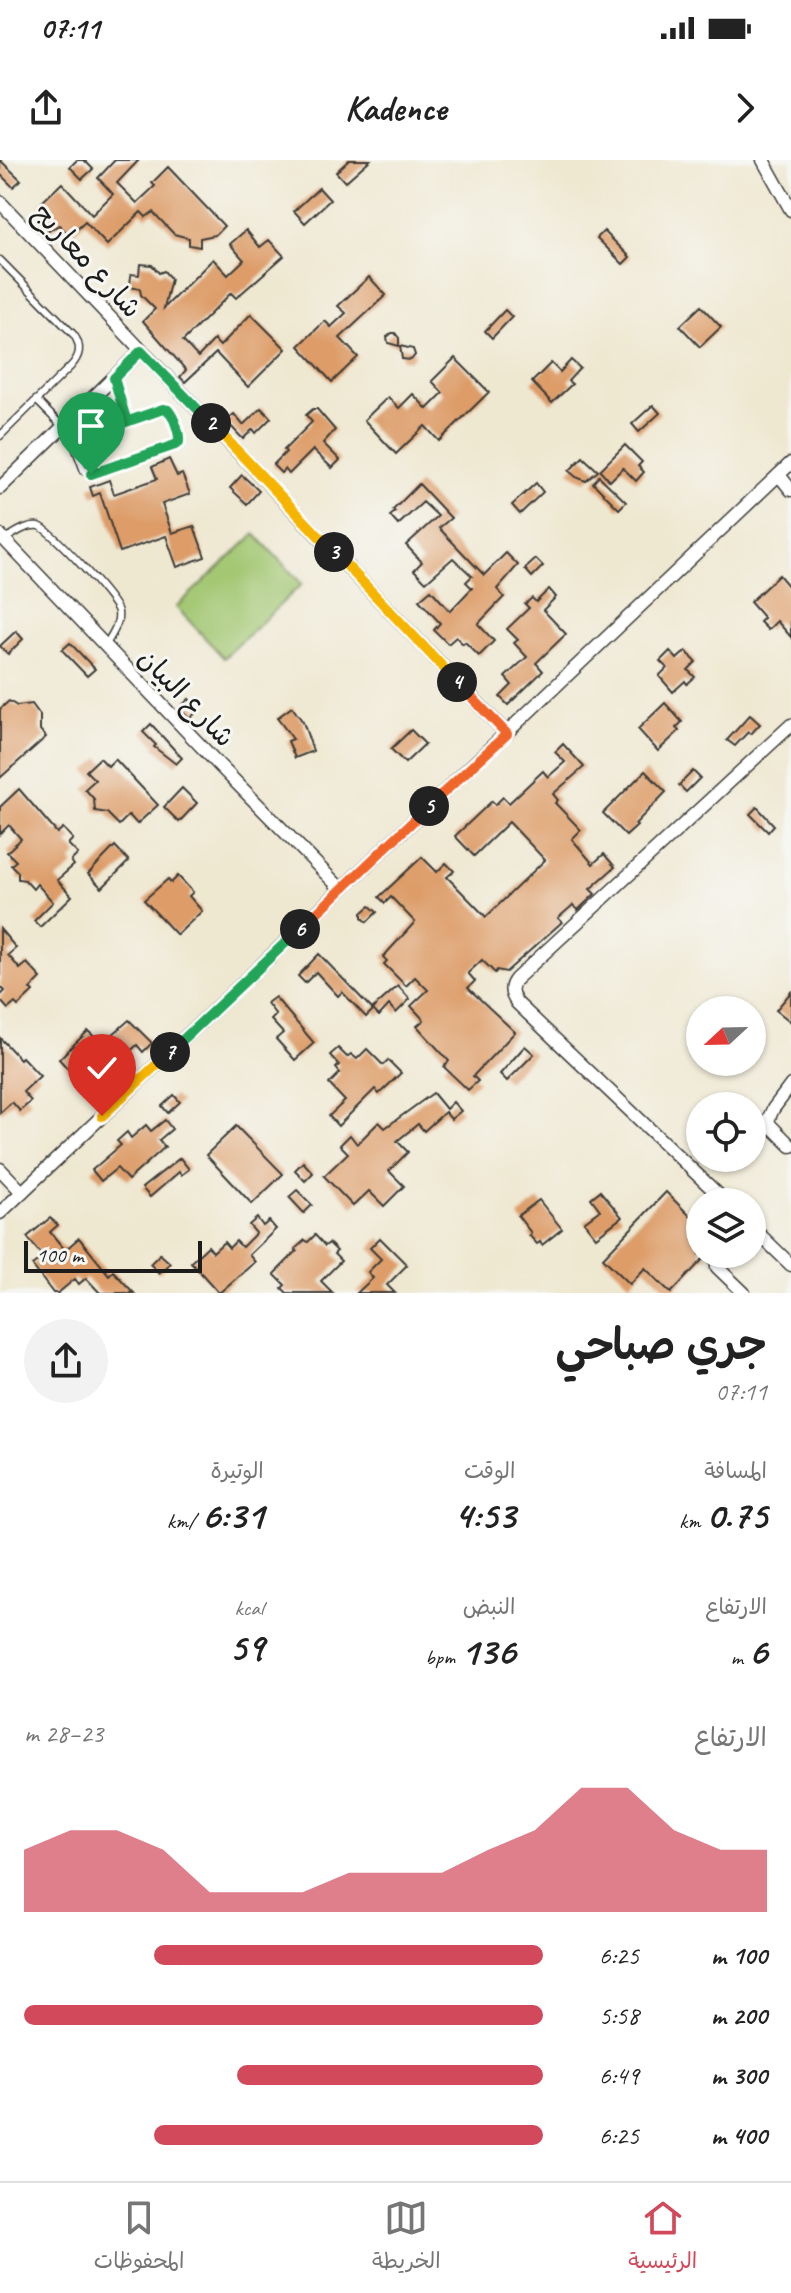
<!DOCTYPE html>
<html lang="ar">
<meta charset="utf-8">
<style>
:root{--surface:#fff;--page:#f2f2f2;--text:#222;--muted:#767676;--line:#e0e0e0;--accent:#d1495b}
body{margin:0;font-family:Caveat,"Playpen Sans Arabic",sans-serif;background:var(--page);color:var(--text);direction:rtl;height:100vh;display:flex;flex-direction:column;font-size:30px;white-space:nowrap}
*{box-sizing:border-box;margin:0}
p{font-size:26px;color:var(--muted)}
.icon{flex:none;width:44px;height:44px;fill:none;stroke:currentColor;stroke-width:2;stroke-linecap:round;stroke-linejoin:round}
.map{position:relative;height:1133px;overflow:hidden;direction:ltr}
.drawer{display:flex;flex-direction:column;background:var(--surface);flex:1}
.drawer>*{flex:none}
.needle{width:52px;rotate:248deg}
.buttons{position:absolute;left:686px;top:836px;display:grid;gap:16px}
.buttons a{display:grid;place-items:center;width:80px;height:80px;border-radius:50%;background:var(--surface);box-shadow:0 2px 6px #0004;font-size:40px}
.scale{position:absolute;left:24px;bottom:20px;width:178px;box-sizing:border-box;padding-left:8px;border:4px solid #1c1c1c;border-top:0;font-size:22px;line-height:28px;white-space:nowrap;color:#1c1c1c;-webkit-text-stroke:6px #f6f6f2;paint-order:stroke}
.pin{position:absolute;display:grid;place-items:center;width:68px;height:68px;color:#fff;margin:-82px -34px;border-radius:50% 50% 50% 0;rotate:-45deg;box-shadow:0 0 8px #0007}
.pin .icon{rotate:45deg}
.km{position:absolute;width:40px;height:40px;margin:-20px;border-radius:50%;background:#222;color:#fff;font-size:22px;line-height:40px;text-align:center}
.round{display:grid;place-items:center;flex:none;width:84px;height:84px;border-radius:42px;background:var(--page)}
.head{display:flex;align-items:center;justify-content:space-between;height:136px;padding:0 24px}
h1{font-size:44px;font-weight:600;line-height:60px}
.stats{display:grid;grid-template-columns:repeat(3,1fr);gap:12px;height:136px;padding:8px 24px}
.stats div{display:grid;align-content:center}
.stats b{font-size:40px;font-weight:600}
.stats small{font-size:22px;font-weight:400}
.stats p{font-size:22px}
.chart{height:224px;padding:16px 24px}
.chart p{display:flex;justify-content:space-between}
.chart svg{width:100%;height:144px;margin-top:8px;fill:var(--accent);opacity:.7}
ul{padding:0 24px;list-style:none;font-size:26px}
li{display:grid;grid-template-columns:128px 96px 1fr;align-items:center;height:60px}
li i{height:20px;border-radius:10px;background:var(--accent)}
.status{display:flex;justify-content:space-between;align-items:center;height:56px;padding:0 40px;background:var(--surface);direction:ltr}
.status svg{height:22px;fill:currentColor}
header{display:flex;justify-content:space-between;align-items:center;height:104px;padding:0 24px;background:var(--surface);font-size:36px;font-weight:600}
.tabs{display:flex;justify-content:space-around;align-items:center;height:112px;border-top:2px solid var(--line);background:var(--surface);font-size:22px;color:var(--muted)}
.tabs a{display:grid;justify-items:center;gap:4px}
.tabs .current{color:var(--accent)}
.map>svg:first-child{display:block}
</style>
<div class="status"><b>07:11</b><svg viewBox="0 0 49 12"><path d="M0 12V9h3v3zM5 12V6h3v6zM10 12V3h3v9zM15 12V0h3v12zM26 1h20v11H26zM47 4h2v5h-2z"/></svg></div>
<header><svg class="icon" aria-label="forward" viewBox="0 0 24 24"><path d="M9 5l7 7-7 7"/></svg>Kadence<svg class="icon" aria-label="share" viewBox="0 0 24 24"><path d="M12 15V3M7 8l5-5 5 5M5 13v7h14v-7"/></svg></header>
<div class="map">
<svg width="791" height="1133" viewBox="0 0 791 1133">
<rect width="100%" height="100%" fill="#f6f6f2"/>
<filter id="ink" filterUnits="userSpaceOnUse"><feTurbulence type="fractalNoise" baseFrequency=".0125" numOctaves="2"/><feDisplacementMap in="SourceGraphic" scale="16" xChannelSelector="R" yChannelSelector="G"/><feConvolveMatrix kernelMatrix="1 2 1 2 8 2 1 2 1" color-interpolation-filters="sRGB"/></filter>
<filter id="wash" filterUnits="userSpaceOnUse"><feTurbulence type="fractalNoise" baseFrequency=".006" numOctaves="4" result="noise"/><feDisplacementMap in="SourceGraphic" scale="32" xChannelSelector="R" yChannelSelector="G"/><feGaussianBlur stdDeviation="1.8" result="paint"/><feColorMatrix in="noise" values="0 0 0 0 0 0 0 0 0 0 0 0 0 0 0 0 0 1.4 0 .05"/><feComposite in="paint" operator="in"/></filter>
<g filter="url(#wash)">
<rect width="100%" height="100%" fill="#efe8d1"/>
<!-- green -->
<polygon fill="#a1c670" stroke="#5e7146" stroke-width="2" points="255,374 302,424 224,498 176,447"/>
<g id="blocks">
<!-- building -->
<g fill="#dd9c68">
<polygon points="0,0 21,20 13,27 0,14"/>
<polygon points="77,0 84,0 93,9 82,19 70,7"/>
<polygon points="115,0 139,0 117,23 137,43 155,26 152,23 168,7 224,66 215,75 200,78 200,87 189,85 189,78 174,74 153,52 146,57 141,52 107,85 85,62 70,76 59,65 47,72 51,57 39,45 62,23 92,55 113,34 98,18"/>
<polygon points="349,0 370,0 345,22 336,12"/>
<polygon points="319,28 330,40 305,63 294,51"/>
<polygon points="246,70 260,87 269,80 284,96 236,138 231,133 183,181 198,197 214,180 220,186 251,154 286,189 248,227 216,193 185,222 180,217 186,210 143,161 155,149 141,135 140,129 130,127 131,114 139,115 140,104 152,105 159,113 164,111 171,119 164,148 213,99 228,115 244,100 230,84"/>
<polygon points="604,71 630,97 623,104 597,78"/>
<polygon points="369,117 386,135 340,178 358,197 332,222 299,186 325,161 331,167 346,153 338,146"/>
<polygon points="701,146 721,167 700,187 680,166"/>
<polygon points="505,150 512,157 492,178 485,171"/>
<polygon points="392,173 395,173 399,178 399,186 388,183 387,177"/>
<polygon points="400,186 413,189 415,195 411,200 402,199"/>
<polygon points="455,198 489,232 439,281 425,266 396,294 364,260 388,237 399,248 413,234 427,249 443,233 432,221"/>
<polygon points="571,200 580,208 568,221 572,224 552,243 532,222 551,203 560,212"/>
<polygon points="653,245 660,253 639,272 632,264"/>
<polygon points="261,248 271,258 256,273 253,269 243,279 226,261 234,254 243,265"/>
<polygon points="313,249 317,249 335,270 323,283 340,300 332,308 313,290 289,314 285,309 281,313 273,305 286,292 284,290 312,262 306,255"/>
<polygon points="625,285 642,302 638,306 644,312 636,321 623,308 610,321 600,310"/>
<polygon points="583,297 598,311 586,321 576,317 569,311"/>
<polygon points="169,299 177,316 182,314 190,334 162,344 172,373 194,366 205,397 177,407 166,376 120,392 100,333 93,336 90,327 109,320 114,334 157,319 152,307"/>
<polygon points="242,315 259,331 247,344 230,328"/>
<polygon points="599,316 626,342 619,349 593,323"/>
<polygon points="536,323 543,332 520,354 512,345"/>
<polygon points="419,324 451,358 439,368 484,415 506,393 518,405 497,429 504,437 478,464 494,481 479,496 465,482 463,484 456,477 448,484 434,470 440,463 419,440 431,430 450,451 472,428 466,422 472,416 453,398 426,422 414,410 422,402 406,385 438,356 423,342 398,365 390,356 395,352 393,350"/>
<polygon points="536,399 543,406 532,417 525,409"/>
<polygon points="779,415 791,429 791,477 777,461 768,470 760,462 764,458 750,442"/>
<polygon points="549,429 556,437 543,450 566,474 536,503 543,511 508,545 500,537 512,525 505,517 527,497 514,483 518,480 507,469 529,448 525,444 532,438 536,442"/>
<polygon points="16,471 23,479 8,494 0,486"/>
<polygon points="70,483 95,509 87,516 62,490"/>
<polygon points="670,491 677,499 686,491 696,502 688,510 695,517 687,524 685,521 673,532 659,516 667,508 660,501"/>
<polygon points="189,539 199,550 189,559 179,548"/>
<polygon points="9,541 17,546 32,544 40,555 40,570 46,577 0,618 0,549"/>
<polygon points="665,543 682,562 676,568 679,571 658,591 638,569"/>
<polygon points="292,547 303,562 313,591 295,598 288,581 293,579 277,558"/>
<polygon points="750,555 760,564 751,574 748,572 735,586 727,580"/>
<polygon points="151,564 182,598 176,604 154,587 156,585 143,572"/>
<polygon points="411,570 425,584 405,603 391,589"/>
<polygon points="563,584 584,607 553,634 558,640 555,643 581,670 572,679 593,704 604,694 615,707 590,729 595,734 578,750 573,745 558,758 562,762 506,812 497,810 495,813 482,800 468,813 475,821 468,828 515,872 473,916 478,921 468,930 444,907 449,901 417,866 424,860 411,846 428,830 415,817 406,826 384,804 387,801 383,797 415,762 391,737 385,743 379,737 422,697 437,712 446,703 454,711 447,717 486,757 545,700 509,662 474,696 455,676 492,641 495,645 503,637 509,643 543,611 548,617 565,602 555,592"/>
<polygon points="100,598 108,606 115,599 158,645 137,664 129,655 119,665 107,653 95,651 94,639 85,629 95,620 86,611"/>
<polygon points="645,611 666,632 635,664 637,666 626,676 603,653"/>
<polygon points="693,611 700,618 686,632 679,625"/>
<polygon points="182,628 197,643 179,662 164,647"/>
<polygon points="19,629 57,673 63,668 73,679 68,684 78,694 71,701 74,705 57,720 72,736 40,767 34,761 53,742 37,724 33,729 25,720 18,719 18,712 11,705 16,701 7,692 21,679 9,665 0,674 0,647"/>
<polygon points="757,647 774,665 768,672 750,654"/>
<polygon points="115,686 129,701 102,728 88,714"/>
<polygon points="178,716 193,732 189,736 202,751 177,775 144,740 168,719 171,723"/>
<polygon points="370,746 377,752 367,762 362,757 362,753"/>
<polygon points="0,769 16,788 8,795 20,809 27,803 41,818 30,829 33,832 18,846 15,843 8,849 0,840 0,836 5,831 0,826"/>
<polygon points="319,794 372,849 398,826 410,839 396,853 389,845 379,856 373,850 366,857 342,832 338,836 316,812 305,823 298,816"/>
<polygon points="791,832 791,862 776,850"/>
<polygon points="275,837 314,883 295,900 276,879 283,873 271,860 276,855 267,843"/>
<polygon points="129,860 152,883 143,892 137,885 109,911 111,914 101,923 98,921 88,931 59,899 88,871 102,884"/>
<polygon points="0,878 20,899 22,897 40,916 23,932 31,941 20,951 12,942 0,953"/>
<polygon points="525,886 534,894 507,921 500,914"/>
<polygon points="338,888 347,897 351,894 357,899 367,889 383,905 388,900 401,913 379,934 375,929 338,966 329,956 345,941 329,924 340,913 336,908 339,905 330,895"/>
<polygon points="433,933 446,949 453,942 461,951 451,959 445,952 424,971 418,964 397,981 408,992 389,1011 404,1026 384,1046 369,1031 353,1046 324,1016 348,993 340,985 350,975 357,984 379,962 385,968"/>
<polygon points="174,935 180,942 168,953 162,946"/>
<polygon points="165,960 172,969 159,980 165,987 128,1020 117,1008 101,1021 92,1010 121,985 117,981 127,972 131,978 146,965 151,971"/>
<polygon points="236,966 283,1014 252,1044 206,995"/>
<polygon points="180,998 189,1009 181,1015 179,1012 150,1037 142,1028"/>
<polygon points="303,1002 313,1013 305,1021 295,1010"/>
<polygon points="297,1030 312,1045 304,1053 289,1037"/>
<polygon points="600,1031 622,1057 596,1077 584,1062 600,1050 591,1038"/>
<polygon points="666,1032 692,1058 700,1050 700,1094 708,1094 671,1133 645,1108 630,1124 603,1098"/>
<polygon points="539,1040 562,1069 542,1085 540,1082 537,1084 529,1075 531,1073 518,1056"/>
<polygon points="50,1058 58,1065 50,1072 65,1090 79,1078 109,1115 113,1111 134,1133 100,1133 86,1118 79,1124 75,1119 58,1133 53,1133 32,1105 43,1097 27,1077"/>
<polygon points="257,1058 263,1066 269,1061 276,1069 249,1095 255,1102 219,1133 191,1102 208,1086 213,1092 224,1082 229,1088 236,1081 242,1087 256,1073 249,1065"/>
<polygon points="315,1075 325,1086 329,1083 337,1091 334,1094 341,1101 321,1121 333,1133 287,1133 282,1128 285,1125 274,1114 297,1091 295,1089 305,1080 308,1082"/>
<polygon points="380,1078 407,1105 387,1125 395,1133 357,1133 373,1118 368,1112 381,1099 370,1088"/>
<polygon points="160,1094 170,1103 159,1113 150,1104"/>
</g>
</g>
</g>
<g filter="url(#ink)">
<use href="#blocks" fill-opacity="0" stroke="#3c3b37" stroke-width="2"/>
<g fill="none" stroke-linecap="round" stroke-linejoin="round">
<!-- lane casing -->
<g stroke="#3c3b37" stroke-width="9">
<g id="lane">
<path d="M0 100 74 175C82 187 80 196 71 206L0 276"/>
<polyline points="114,218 126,262"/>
<polyline points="36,240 63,267"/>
<path d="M163 249 168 250C175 257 182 276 177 284L95 313 91 314 84 311 75 287 77 281Z"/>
<path d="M5 379C16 373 27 364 39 366 50 369 116 440 118 452 120 464 111 476 105 486"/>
</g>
</g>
<!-- street casing -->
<g stroke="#3c3b37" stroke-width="15">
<g id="street">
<polyline points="763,0 791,50"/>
<polyline points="0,42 507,574"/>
<polyline points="779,315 791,330"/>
<polyline points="0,328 141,191"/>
<polyline points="0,375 218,604 341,729"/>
<polyline points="791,925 773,949 768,960 770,965 791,986"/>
<polyline points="0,1009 22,1032"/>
<path d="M726 1042 517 843C511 835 509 827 516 819L791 565"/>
<polyline points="0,1053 791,303"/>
<polyline points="752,1067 791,1105"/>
<polyline points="719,1094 717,1098 717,1107 744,1133"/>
</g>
</g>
<!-- lane -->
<use href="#lane" stroke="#fff" stroke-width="6"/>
<!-- street -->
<use href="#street" stroke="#fff" stroke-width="12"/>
</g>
</g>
<g fill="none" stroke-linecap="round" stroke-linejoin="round" filter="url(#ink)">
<!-- split-1 casing -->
<g stroke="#fff" stroke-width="16">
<path id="split-1" d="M91 314 175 285 179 282C180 273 174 257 168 250L163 249 126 262 125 256"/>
</g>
<!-- split-2 casing -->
<g stroke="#fff" stroke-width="16">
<polyline id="split-2" points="125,256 114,218 141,191 211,263"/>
</g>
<!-- split-3 casing -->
<g stroke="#fff" stroke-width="16">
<polyline id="split-3" points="211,263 334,392"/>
</g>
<!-- split-4 casing -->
<g stroke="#fff" stroke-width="16">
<polyline id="split-4" points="334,392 457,522"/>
</g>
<!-- split-5 casing -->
<g stroke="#fff" stroke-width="16">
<polyline id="split-5" points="429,646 507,574 457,522"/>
</g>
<!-- split-6 casing -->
<g stroke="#fff" stroke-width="16">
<polyline id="split-6" points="300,769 429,646"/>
</g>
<!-- split-7 casing -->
<g stroke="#fff" stroke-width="16">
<polyline id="split-7" points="170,892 300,769"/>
</g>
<!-- split-8 casing -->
<g stroke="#fff" stroke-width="16">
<polyline id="split-8" points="102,956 170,892"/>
</g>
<!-- split-1 -->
<use href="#split-1" stroke="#22a559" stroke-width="10"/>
<!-- split-2 -->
<use href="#split-2" stroke="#22a559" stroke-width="10"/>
<!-- split-3 -->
<use href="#split-3" stroke="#f5b400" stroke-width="10"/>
<!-- split-4 -->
<use href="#split-4" stroke="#f5b400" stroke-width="10"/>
<!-- split-5 -->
<use href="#split-5" stroke="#f0652b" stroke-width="10"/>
<!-- split-6 -->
<use href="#split-6" stroke="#f0652b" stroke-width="10"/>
<!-- split-7 -->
<use href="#split-7" stroke="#22a559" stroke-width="10"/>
<!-- split-8 -->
<use href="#split-8" stroke="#f5b400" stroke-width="10"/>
</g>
<g text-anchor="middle" stroke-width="6" stroke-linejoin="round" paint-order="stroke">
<!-- street labels -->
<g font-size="28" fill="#1c1c1c" stroke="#f6f6f2">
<text transform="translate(88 100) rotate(47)" y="10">شارع معاريج</text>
<text transform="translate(187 537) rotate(46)" y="10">شارع البيان</text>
</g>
</g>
</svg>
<div class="buttons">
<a><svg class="needle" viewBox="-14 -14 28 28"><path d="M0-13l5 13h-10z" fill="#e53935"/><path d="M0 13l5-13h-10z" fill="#767676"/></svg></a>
<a><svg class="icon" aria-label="locate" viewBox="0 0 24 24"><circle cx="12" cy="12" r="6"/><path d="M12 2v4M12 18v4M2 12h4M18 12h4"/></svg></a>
<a><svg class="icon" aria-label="layers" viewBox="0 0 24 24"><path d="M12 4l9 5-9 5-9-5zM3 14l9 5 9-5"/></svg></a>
</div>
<div class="scale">100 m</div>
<div class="pin" style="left:91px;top:314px;background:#1e9e55"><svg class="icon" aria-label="arrive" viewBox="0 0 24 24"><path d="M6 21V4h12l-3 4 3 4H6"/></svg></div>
<div class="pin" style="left:102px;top:956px;background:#d93025"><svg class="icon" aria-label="check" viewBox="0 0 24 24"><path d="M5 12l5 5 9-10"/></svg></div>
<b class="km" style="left:211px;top:263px">2</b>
<b class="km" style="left:334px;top:392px">3</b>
<b class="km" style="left:457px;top:522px">4</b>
<b class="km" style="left:429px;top:646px">5</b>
<b class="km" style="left:300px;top:769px">6</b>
<b class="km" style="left:170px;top:892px">7</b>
</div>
<section class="drawer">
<div class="head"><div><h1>جري صباحي</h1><p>07:11</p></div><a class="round"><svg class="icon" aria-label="share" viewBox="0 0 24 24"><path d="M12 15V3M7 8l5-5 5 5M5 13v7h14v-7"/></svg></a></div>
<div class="stats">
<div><p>المسافة</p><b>0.75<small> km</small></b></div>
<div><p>الوقت</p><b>4:53</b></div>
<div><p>الوتيرة</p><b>6:31<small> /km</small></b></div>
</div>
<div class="stats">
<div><p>الارتفاع</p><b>6<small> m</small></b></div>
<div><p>النبض</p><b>136<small> bpm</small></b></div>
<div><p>kcal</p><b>59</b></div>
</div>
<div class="chart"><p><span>الارتفاع</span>23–28 m</p>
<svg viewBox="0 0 160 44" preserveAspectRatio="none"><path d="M0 44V25L10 19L20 19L30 25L40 38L50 38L60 38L70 32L80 32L90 32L100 25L110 19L120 6L130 6L140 19L150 25L160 25V44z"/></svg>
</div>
<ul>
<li><b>100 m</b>6:25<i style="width:75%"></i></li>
<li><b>200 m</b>5:58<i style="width:100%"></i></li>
<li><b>300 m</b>6:49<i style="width:59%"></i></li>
<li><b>400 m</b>6:25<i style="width:75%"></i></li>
</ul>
</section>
<nav class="tabs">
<a class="current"><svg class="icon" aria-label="home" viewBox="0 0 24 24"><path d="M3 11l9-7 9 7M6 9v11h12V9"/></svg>الرئيسية</a>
<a><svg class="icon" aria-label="map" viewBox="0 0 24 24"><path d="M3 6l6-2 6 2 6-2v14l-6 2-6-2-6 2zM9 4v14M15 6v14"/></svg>الخريطة</a>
<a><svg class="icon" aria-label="saved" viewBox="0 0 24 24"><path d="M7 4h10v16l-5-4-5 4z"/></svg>المحفوظات</a>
</nav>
